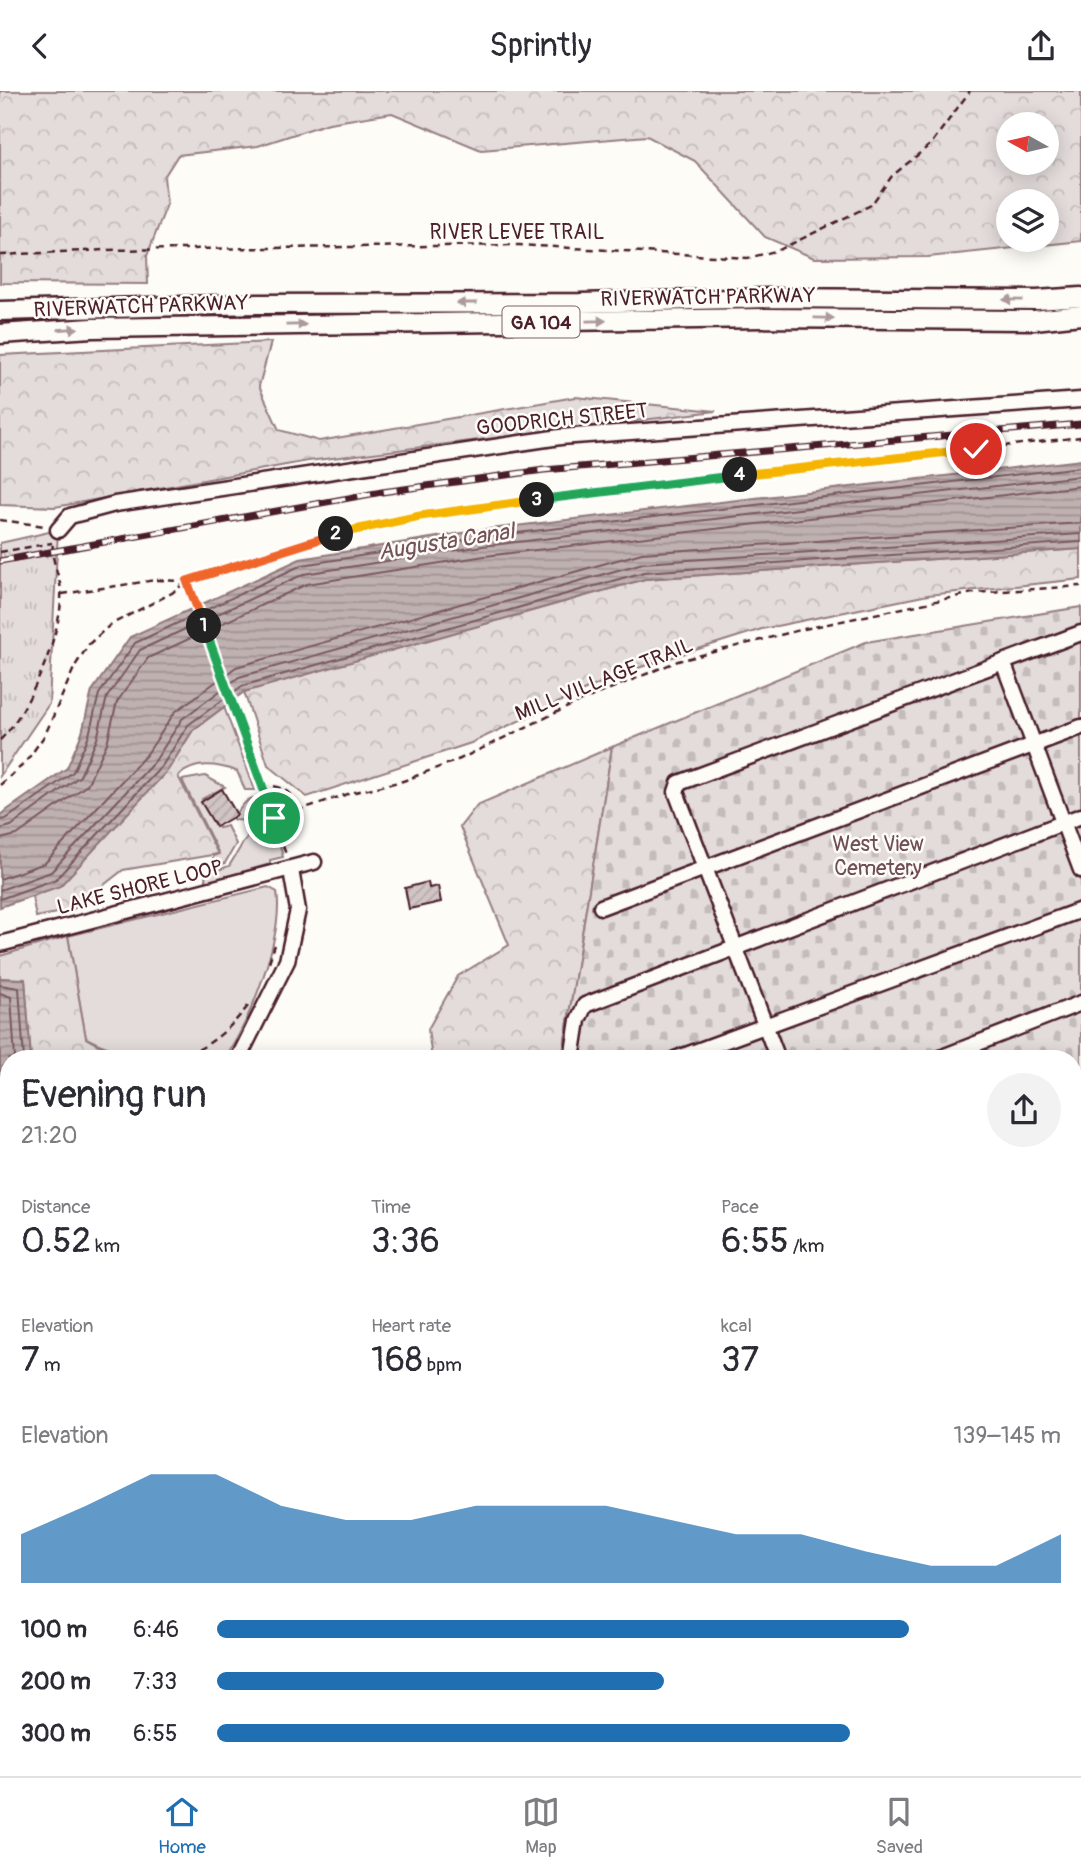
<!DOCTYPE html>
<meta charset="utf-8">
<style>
:root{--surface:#fff;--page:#f2f2f3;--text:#2b2b33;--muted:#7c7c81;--line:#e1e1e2;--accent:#1f6fb2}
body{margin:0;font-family:Pangolin,sans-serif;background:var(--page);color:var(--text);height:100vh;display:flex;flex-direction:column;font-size:26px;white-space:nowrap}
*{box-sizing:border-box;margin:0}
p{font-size:23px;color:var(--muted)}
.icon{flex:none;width:38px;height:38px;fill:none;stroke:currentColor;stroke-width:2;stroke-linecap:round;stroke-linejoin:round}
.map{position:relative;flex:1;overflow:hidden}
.drawer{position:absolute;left:0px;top:959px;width:1082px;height:726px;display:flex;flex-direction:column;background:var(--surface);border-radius:28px 28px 0 0;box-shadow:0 4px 18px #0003}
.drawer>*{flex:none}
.needle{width:46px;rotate:278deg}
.controls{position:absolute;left:996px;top:21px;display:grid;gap:14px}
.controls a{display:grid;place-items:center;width:63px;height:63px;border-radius:50%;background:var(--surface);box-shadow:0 4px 18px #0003;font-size:35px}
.pin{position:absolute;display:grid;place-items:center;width:60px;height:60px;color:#fff;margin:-30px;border:4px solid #fff;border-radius:50%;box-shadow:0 2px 7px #0007}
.km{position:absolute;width:35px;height:35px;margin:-18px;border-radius:50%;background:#222;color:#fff;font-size:19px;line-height:35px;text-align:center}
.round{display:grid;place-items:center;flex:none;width:74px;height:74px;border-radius:37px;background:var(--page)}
.overview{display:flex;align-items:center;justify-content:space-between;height:119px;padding:0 21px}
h1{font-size:38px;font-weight:600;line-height:52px}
.stats{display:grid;grid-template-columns:repeat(3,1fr);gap:10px;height:119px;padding:7px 21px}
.stats div{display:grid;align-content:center}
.stats b{font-size:35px;font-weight:600}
.stats small{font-size:19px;font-weight:400}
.stats p{font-size:19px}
.chart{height:196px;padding:14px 21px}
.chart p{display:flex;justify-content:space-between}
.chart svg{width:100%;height:126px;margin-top:7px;fill:var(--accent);opacity:.7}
ul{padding:0 21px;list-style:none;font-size:23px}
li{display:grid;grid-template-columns:112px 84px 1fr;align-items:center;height:52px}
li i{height:18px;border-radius:9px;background:var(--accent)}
header{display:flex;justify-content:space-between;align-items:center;height:91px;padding:0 21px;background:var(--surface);font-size:32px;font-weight:600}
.dock{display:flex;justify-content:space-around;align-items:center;height:98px;border-top:2px solid var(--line);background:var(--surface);font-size:19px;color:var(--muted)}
.dock a{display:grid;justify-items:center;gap:4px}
.dock .active{color:var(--accent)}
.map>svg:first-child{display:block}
</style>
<header><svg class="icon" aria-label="back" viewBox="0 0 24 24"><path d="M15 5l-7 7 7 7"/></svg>Sprintly<svg class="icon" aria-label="share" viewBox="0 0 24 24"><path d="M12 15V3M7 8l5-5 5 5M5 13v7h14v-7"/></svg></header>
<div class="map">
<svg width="1081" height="1685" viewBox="0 0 1081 1685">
<defs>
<pattern id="forest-crowns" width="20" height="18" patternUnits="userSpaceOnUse" patternTransform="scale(1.75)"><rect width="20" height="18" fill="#e3dcda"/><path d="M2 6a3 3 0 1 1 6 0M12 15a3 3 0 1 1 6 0" fill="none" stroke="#c4bcbb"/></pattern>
<pattern id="cemetery-stones" width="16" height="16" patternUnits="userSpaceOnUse" patternTransform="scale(1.75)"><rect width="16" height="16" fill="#e3dcda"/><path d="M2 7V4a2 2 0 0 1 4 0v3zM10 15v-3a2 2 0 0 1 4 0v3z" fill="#c4bcbb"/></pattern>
<pattern id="park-tufts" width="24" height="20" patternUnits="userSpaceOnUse" patternTransform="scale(1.75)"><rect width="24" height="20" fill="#e3dcda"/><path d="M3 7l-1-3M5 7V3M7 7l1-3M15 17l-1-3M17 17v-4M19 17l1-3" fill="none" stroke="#c4bcbb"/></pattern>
<pattern id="water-rules" width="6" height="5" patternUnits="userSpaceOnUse" patternTransform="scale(1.75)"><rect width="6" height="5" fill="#c0b1b1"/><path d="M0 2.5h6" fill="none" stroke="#9e8f90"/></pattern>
<pattern id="building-hatch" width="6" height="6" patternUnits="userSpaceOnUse" patternTransform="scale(1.75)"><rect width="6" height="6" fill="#d0c5c4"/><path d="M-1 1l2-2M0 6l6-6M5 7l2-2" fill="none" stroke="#b4a9a9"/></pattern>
</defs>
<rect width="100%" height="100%" fill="#fdfcf7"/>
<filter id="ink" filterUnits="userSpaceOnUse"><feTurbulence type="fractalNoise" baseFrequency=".0143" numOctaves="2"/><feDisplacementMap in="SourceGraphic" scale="14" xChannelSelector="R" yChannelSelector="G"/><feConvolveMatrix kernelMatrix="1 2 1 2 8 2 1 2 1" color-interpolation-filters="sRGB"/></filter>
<g filter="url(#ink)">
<!-- grass -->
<g fill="#e3dcda" stroke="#967e82" stroke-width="2">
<polygon points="205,685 225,696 202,708 219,737 227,735 236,753 225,772 213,778 213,765 219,763 182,689"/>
<path d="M253 707H258L264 725 252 730 234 729 232 726C241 720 243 709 253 707Z"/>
<path d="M265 730 274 732 283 766 270 769V773L206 791 205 784 229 775C241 757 246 741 265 730Z"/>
<path d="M268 796 277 801C284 843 250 933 224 968 176 968 128 970 86 947L68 845Z"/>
<polygon points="9,1255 9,1510 0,1498 0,1272 3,1260"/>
</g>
<!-- forest -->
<g fill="url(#forest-crowns)" stroke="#967e82" stroke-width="2" fill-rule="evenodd">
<path d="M0 0H1081V150L928 166 814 167 765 146 695 70 647 45 481 59 392 22 329 32 258 55 178 64 164 86 167 113 147 165 148 193 0 192ZM1008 33H1046V72H1008ZM1008 110H1046V149H1008Z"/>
<polygon points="271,251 259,295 279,339 319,350 575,306 716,320 308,370 55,416 0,414 0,264"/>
<polygon points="1081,458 1081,488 928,504 762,538 622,582 471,652 307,706 268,674 244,601 645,488"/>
<path d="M224 616 255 699H245L237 680C216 673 195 670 178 685L218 763 123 779 72 819 36 826 32 805 60 795 168 679 193 639Z"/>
<polygon points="612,656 562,968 432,968 428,938 458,885 509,854 460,736 477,714"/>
<polygon points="68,845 86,947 109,960 135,965 127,968 31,968 25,889 0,887 0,865"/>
<polygon points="9,1033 9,1078 0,1080 0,1046"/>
</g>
<!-- cemetery -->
<polygon fill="url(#cemetery-stones)" stroke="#967e82" stroke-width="2" points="1081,516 1081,1362 1073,1366 1073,968 562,968 612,656 866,551"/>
<!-- park -->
<g fill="url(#park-tufts)" stroke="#967e82" stroke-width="2">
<polygon points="58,439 49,613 0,685 0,452"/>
<polygon points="9,1078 9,1193 0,1206 0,1080"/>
<polygon points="1081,1391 1081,1603 1073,1599 1073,1394"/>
<polygon points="0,1629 9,1641 9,1676 35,1677 41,1685 0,1685"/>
</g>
<!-- water -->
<g fill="url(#water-rules)" stroke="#91777b" stroke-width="2">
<polygon points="1081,369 1081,458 645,488 244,601 193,639 168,679 60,795 0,816 0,724 67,677 82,642 92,600 130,546 300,468 481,439"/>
<polygon points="0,887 25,888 31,968 9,968 9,1034 0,1047"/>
</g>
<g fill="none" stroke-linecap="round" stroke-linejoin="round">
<!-- shore -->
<g stroke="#795961" stroke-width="2">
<polyline points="0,729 6,728 73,681 89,644 99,603 135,552 302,474 482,446 1081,376"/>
<polyline points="0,738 11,735 80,685 97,648 107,606 140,559 304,483 483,455 1081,385"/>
<polyline points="0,748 17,744 87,694 107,652 117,611 148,567 307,493 485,465 1081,395"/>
<polyline points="0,788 45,772 147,663 175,621 236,576 642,462 1081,432"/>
<polyline points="0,799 51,781 155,670 182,628 239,586 643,472 1081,443"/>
<polyline points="0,808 56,788 162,675 188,634 242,595 644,481 1081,451"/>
<polyline points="0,894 19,897 24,968"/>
<polyline points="0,902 11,906 15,968"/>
</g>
</g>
<!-- building -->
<g fill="url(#building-hatch)" stroke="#4a1f2b" stroke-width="2">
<polygon points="222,698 237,724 216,736 201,711"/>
<polygon points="428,791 429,797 438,795 441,811 409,818 405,797"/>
</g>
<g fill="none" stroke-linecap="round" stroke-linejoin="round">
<!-- minor casing -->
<g stroke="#4a1f2b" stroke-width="19">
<g id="minor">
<polyline points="58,439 70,425 115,413 560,346 1081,309"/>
<polyline points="1003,571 1081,779"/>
<polyline points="601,816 1081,636"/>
<polyline points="0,853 314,771"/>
<polyline points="238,968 287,870 298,819 291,779"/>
<polyline points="572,968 578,929 585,914 1081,725"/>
<polyline points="675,968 1081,819"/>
<polyline points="778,968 676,701 679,692 1081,542"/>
<polyline points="937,968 1081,912"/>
<polyline points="1073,1006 1081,1003"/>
<polyline points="1073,1096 1081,1093"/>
<polyline points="1073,1187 1081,1184"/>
<polyline points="0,1230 9,1215"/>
<polyline points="1073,1279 1081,1276"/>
<polyline points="1073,1381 1081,1378"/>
<polyline points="0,1603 9,1620"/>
<polyline points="1073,1607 1081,1612"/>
<polyline points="51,1676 60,1685"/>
<polyline points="68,1685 78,1676"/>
<polyline points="563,1685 566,1676"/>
<polyline points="689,1685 696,1676"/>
<polyline points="990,1685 997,1676"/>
</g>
</g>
<!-- major casing -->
<g stroke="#4a1f2b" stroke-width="23">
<g id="major">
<polyline points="0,220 257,213 580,212 769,207 1037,209 1081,206"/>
<polyline points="0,243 92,237 763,227 1034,229 1081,224"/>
</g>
</g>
<!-- path -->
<g stroke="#4a1f2b" stroke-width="2.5" stroke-dasharray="7 5" stroke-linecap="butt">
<polyline points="0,164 104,159 519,154 748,167 779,159 871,114 892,85 931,53 970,0"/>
<polyline points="0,429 45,435"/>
<polyline points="0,461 52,452"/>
<polyline points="62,503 156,489 187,490 287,766"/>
<path d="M0 649C28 623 64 538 61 500 60 484 50 468 53 452"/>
<polyline points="0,694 25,672 45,644 75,575 89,553 110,534 172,502 187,490 269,461 378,432 489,415 1081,346"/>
<path d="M262 696C281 692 292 701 299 719"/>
<polyline points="274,727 351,702 403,690 460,668 576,612 678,570 804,538 973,502 1081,495"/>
<polyline points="269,871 275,854"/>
<path d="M176 968C207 958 228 940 248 915"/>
<polyline points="0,1133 9,1126"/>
</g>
<!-- minor -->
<use href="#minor" stroke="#fdfcf7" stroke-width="14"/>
<!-- major -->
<use href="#major" stroke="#fdfcf7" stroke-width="18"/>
<!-- rail casing -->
<g stroke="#4a1f2b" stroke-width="7">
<polyline id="rail" points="0,470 382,401 544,379 1081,333"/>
</g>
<!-- rail -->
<use href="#rail" stroke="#fdfcf7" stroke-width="4.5" stroke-dasharray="13" stroke-linecap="butt"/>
</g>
<!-- one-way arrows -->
<defs><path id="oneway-solid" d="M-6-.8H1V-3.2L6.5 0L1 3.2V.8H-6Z" transform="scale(1.75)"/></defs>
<g fill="#ac999b">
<use href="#oneway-solid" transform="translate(1013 209) rotate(-179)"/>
<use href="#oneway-solid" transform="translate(467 212) rotate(180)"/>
<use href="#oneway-solid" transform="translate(824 227) rotate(1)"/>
<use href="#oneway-solid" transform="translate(596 230) rotate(-1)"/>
<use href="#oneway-solid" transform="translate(296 234) rotate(-1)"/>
<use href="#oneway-solid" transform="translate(68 238) rotate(-4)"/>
</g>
</g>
<g fill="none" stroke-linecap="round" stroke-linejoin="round" filter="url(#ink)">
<!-- split-1 casing -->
<g stroke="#fff" stroke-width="14">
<polyline id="split-1" points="204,535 274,727"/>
</g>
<!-- split-2 casing -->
<g stroke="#fff" stroke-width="14">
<polyline id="split-2" points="204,535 187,490 336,443"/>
</g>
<!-- split-3 casing -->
<g stroke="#fff" stroke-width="14">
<polyline id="split-3" points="336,443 420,425 537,409"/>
</g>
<!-- split-4 casing -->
<g stroke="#fff" stroke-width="14">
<polyline id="split-4" points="537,409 740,384"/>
</g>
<!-- split-5 casing -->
<g stroke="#fff" stroke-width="14">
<polyline id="split-5" points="740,384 976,358"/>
</g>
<!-- split-1 -->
<use href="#split-1" stroke="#22a559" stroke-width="9"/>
<!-- split-2 -->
<use href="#split-2" stroke="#f0652b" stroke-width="9"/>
<!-- split-3 -->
<use href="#split-3" stroke="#f5b400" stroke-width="9"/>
<!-- split-4 -->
<use href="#split-4" stroke="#22a559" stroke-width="9"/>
<!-- split-5 -->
<use href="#split-5" stroke="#f5b400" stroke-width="9"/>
</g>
<g text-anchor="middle" stroke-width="5" stroke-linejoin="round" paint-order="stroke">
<!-- shield labels -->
<rect fill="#fdfcf7" stroke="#806168" stroke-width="2" x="502.5" y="215.5" width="77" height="31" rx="5"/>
<g font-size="19" font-weight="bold" fill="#4a1f2b">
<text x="541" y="238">GA 104</text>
</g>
<!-- street labels -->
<g font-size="21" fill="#4a1f2b" stroke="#fdfcf7">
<text x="517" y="148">RIVER LEVEE TRAIL</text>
<text transform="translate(708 206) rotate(-1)" y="7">RIVERWATCH PARKWAY</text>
<text transform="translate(141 215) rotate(-2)" y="7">RIVERWATCH PARKWAY</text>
<text transform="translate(562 328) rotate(-6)" y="7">GOODRICH STREET</text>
<text transform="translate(604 588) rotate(-22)" y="7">MILL VILLAGE TRAIL</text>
<text transform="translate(140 796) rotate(-14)" y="7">LAKE SHORE LOOP</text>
</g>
<!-- park labels -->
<g font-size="21" fill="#704e57" stroke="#fdfcf7">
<text x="878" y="760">West View<tspan x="878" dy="24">Cemetery</tspan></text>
</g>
<!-- water labels -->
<g font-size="23" font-style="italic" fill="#73525a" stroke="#fdfcf7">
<text transform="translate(446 450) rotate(-9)" y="8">Augusta Canal</text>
</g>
</g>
</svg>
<div class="controls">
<a><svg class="needle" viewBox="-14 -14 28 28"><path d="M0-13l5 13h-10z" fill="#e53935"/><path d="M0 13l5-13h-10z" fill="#7c7c81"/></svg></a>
<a><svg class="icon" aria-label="layers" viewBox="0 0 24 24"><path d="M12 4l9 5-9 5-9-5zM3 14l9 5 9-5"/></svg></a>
</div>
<div class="pin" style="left:274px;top:727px;background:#1e9e55"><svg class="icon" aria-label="arrive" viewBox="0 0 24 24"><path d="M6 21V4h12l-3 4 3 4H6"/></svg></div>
<div class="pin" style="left:976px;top:358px;background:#d93025"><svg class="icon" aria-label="check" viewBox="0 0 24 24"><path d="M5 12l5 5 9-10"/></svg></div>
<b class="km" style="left:204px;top:535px">1</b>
<b class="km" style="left:336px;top:443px">2</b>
<b class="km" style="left:537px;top:409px">3</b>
<b class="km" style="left:740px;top:384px">4</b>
<section class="drawer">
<div class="overview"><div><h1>Evening run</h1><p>21:20</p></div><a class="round"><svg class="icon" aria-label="share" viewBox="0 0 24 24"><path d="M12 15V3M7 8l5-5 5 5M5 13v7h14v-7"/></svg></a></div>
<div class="stats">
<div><p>Distance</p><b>0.52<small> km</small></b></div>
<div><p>Time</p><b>3:36</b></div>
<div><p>Pace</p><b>6:55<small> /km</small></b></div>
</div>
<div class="stats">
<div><p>Elevation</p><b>7<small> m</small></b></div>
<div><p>Heart rate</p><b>168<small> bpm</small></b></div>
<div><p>kcal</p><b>37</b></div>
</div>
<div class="chart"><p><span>Elevation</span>139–145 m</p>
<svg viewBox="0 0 160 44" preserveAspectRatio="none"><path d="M0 44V27L10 17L20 6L30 6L40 17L50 22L60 22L70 17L80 17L90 17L100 22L110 27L120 27L130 33L140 38L150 38L160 27V44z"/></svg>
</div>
<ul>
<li><b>100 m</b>6:46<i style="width:82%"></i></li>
<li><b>200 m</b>7:33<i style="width:53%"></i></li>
<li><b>300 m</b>6:55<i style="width:75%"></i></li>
</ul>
</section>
</div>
<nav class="dock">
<a class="active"><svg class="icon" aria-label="home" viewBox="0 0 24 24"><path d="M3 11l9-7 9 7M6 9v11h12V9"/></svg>Home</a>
<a><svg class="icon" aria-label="map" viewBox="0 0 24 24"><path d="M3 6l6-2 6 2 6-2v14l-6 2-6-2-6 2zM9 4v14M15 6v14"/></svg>Map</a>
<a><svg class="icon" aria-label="saved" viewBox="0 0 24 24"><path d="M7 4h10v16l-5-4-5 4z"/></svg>Saved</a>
</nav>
